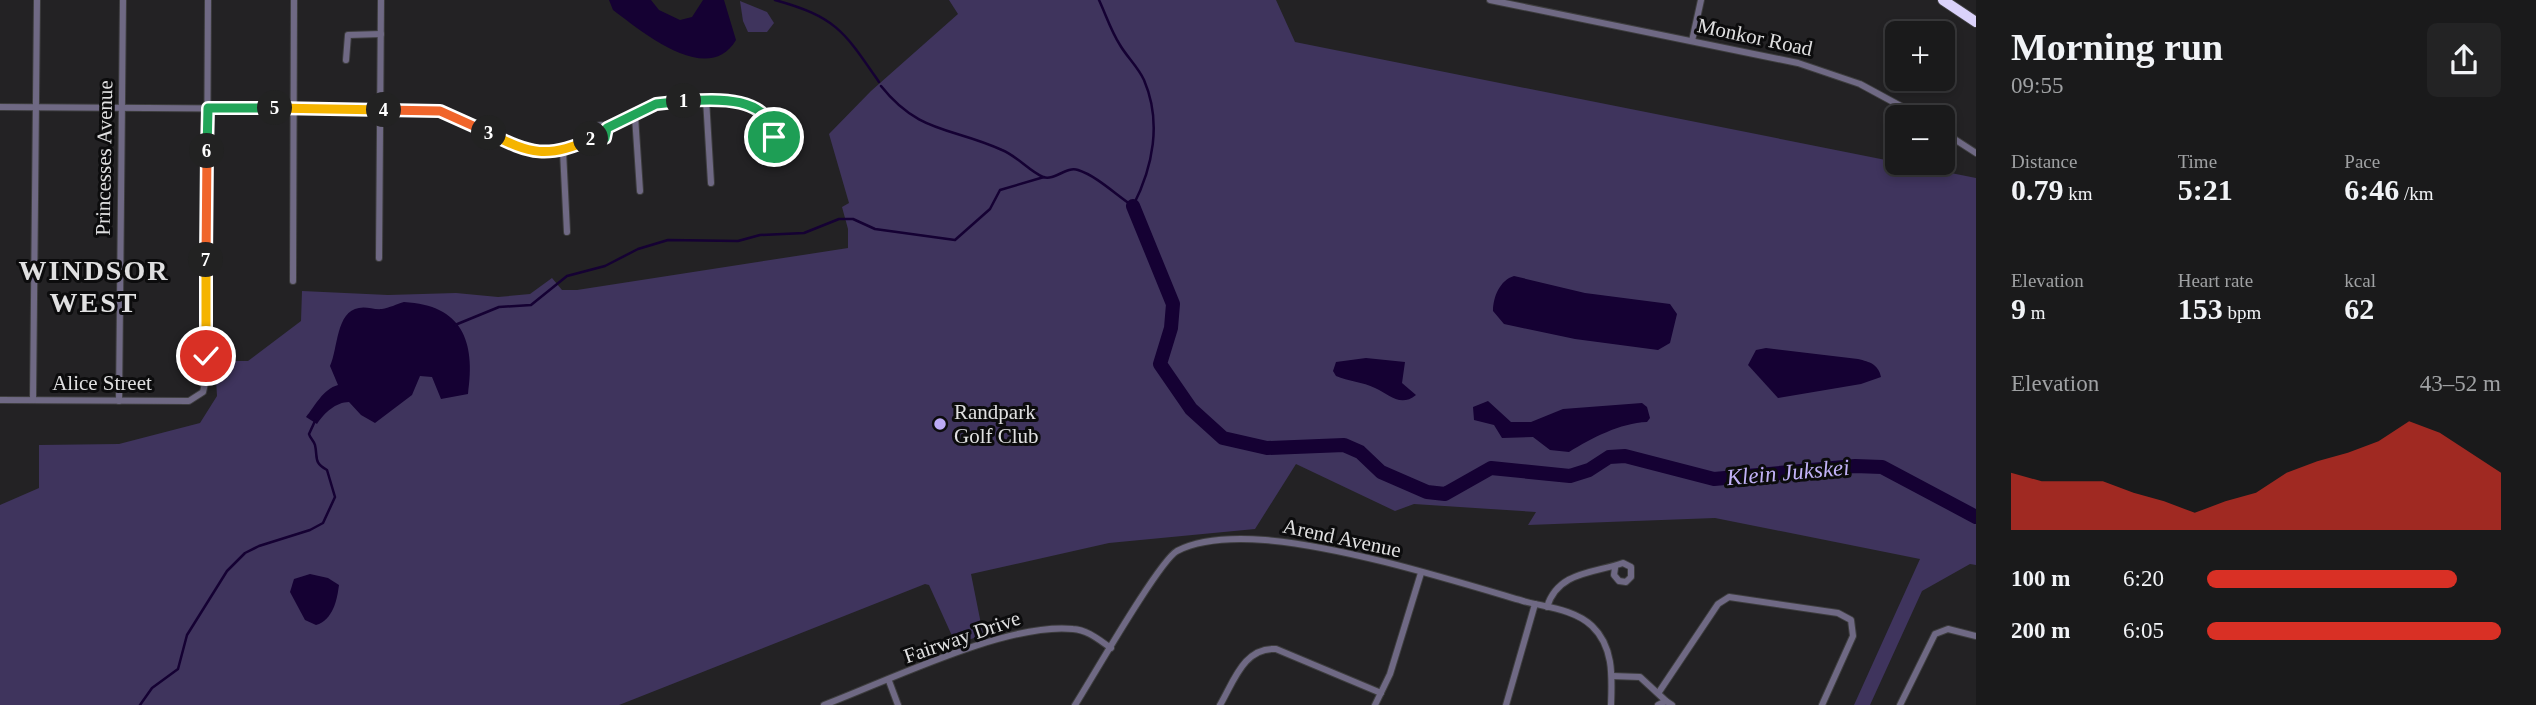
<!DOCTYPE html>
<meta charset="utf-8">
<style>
:root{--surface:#1a1a1b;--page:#232324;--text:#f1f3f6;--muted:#9fa1a3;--line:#38383a;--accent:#d93025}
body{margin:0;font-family:"Times New Roman",serif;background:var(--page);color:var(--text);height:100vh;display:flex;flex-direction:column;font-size:26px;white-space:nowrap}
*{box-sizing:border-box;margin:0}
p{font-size:23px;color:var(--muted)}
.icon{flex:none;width:38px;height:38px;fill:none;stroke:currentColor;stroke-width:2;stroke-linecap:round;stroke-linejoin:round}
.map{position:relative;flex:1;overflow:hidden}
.details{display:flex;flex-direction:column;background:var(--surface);width:560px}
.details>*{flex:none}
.fabs{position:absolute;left:1885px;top:21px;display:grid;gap:14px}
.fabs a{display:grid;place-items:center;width:70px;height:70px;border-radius:10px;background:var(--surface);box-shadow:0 4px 10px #0003,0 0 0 2px var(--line);font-size:35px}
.pin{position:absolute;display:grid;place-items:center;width:60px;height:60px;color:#fff;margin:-30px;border:4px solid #fff;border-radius:50%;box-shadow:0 2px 7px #0007}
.km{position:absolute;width:35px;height:35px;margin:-18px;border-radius:50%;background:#222;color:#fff;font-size:19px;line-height:35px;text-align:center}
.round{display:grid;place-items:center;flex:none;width:74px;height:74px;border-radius:10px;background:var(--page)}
.head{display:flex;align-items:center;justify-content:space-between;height:119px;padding:0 35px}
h1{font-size:38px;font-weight:700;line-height:52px}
.stats{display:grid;grid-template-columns:repeat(3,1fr);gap:10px;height:119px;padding:7px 35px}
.stats div{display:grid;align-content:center}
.stats b{font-size:30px;font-weight:700}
.stats small{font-size:19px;font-weight:400}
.stats p{font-size:19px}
.chart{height:196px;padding:14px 35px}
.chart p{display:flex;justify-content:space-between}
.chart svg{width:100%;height:126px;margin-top:7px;fill:var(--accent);opacity:.7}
ul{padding:0 35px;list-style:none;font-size:23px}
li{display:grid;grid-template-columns:112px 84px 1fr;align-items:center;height:52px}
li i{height:18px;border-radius:9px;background:var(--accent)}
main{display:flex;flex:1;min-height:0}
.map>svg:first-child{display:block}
</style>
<main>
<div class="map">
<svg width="1976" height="705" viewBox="0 0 1976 705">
<rect width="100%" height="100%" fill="#232224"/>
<!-- green -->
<g fill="#3f345d">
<path d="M949 0H1276L1295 42 1976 178V565L1970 564 1922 591 1870 705H1854L1920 559 1715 518 1528 525 1536 512 1414 504 1395 511 1296 464 1255 529 1109 543 971 574 983 634C972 639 964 643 953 638L929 585 925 584 619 705H0V505L39 488V445L119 444 200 423 217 396 215 361H248L301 321 302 291 388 295 456 293 498 297 530 294 552 278 562 290H577L848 248V229L842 207 849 203 829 134 871 91 958 14Z"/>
<polygon points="740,1 767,12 774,23 767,32 748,32 743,21"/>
</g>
<!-- water -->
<g fill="#150133">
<path d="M609 0H651L659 10 680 20 692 17 703 0H724L736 40C708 88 640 30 613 10Z"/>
<path d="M1514 276 1585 293 1670 304 1677 314 1670 343 1658 350 1575 339 1504 324 1493 311C1493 297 1500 280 1514 276Z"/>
<path d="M404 302C462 305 476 341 468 394L441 399 432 377 420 376 412 395 375 423 361 415 349 402C336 402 324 413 317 424L306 417C315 406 323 389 338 385L330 366C338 349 336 311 359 308 366 306 374 310 382 309 389 308 397 304 404 302Z"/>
<path d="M1766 348 1858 359C1870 362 1878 364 1881 377L1861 384 1778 398 1748 365 1756 350Z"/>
<path d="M1366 358 1405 362 1402 383 1416 395C1400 408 1389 394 1375 388 1363 382 1348 381 1336 376L1333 371 1336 362Z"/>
<path d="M1488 401 1511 422H1531L1563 409 1642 403 1647 407 1650 418 1647 422C1620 423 1592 438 1569 452L1550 450 1533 437 1502 438 1494 425 1474 420 1473 407Z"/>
<path d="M310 574 328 578 339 585C337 600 333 620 316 625L305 620 290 592 294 579Z"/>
</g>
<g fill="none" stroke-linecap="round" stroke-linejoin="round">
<!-- stream -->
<g stroke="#150133" stroke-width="2.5">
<path d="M775 0C836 17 844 31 879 82"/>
<path d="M881 86C919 134 952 127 1002 150 1017 156 1029 171 1043 177 1055 181 1066 166 1078 170 1097 176 1116 195 1133 206 1153 167 1162 122 1144 80 1138 67 1127 57 1120 45 1111 31 1106 15 1099 0"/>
<polyline points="455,325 499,307 531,305 567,276 605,266 638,249 668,240 738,241 760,235 804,233 839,219 853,219 875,229 955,240 990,209 1000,190 1044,177"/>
<path d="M140 705 152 688 178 669 187 635 227 571 245 553 259 546 310 530 323 523 335 497 327 470C313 462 318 458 315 445 314 441 310 438 309 434L315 421"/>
</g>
<!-- river -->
<polyline stroke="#150133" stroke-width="14" points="1133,206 1173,304 1171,328 1160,364 1191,409 1223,438 1267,448 1344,445 1360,452 1381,472 1427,492 1445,494 1491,468 1570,476 1589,470 1609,457 1625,456 1714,479 1855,466 1882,467 1976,517"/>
<!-- minor casing -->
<g stroke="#3d3d3e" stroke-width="8">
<g id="minor">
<polyline points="1490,0 1798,63 1860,84 1921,117"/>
<polyline points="1692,41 1701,0"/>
<polyline points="346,60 348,35 381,34"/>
<polyline points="706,99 711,183"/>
<path d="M0 107 433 110C448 112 461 119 474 126 524 152 542 162 596 137"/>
<polyline points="635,116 640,191"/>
<circle cx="601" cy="132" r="7"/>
<path d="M607 128C624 121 640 109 656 103 687 94 749 96 771 121L776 157"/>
<polyline points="1942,131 1976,153"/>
<polyline points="563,151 567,232"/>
<polyline points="379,258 381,0"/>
<polyline points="293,281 294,0"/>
<polyline points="0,400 189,401 203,392 206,379 208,0"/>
<polyline points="33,400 37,0"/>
<polyline points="119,401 123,0"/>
<path d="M1547 607C1558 571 1595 573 1623 563L1631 567V577L1626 582 1619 581 1614 575 1615 568"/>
<polyline points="1612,676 1640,677 1666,701"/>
<polyline points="889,681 898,705"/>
<polyline points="1659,692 1718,604 1729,597 1838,613 1851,620 1853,636 1822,705"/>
<path d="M824 705C888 681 1007 622 1073 629 1088 630 1099 640 1111 648"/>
<path d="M1075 705C1091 680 1159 561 1177 551 1202 538 1238 538 1265 540 1345 547 1445 578 1523 601 1545 607 1574 609 1592 626 1614 647 1612 677 1611 705"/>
<path d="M1220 705C1234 681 1244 647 1276 649L1381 693"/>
<polyline points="1375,705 1390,674 1421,573"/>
<polyline points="1506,705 1535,604"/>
<polyline points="1658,705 1666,701 1672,705"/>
<polyline points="1900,705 1935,634 1948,629 1976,636"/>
</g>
</g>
<!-- motorway casing -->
<g stroke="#3d3d3e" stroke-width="12">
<polyline id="motorway" points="1943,0 1976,22"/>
</g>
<!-- minor -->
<use href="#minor" stroke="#6f6984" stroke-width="6"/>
<!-- motorway -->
<use href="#motorway" stroke="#dad2fa" stroke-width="10"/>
</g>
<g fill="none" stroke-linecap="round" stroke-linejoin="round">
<!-- split-1 casing -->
<g stroke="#fff" stroke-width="14">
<path id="split-1" d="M684 101C716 99 769 95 774 137"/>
</g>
<!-- split-2 casing -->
<g stroke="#fff" stroke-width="14">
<polyline id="split-2" points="591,139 605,138 607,128 656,104 684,101"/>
</g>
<!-- split-3 casing -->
<g stroke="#fff" stroke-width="14">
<path id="split-3" d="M489 133C530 154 548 159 591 139"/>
</g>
<!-- split-4 casing -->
<g stroke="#fff" stroke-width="14">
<polyline id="split-4" points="384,110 440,111 489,133"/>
</g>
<!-- split-5 casing -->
<g stroke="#fff" stroke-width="14">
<polyline id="split-5" points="275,108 384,110"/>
</g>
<!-- split-6 casing -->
<g stroke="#fff" stroke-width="14">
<polyline id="split-6" points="207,151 208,108 275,108"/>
</g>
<!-- split-7 casing -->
<g stroke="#fff" stroke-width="14">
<polyline id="split-7" points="206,260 207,151"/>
</g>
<!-- split-8 casing -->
<g stroke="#fff" stroke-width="14">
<polyline id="split-8" points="206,356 206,260"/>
</g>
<!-- split-1 -->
<use href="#split-1" stroke="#22a559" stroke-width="9"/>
<!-- split-2 -->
<use href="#split-2" stroke="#22a559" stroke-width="9"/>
<!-- split-3 -->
<use href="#split-3" stroke="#f5b400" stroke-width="9"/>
<!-- split-4 -->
<use href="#split-4" stroke="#f0652b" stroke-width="9"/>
<!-- split-5 -->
<use href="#split-5" stroke="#f5b400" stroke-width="9"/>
<!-- split-6 -->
<use href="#split-6" stroke="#22a559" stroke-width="9"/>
<!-- split-7 -->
<use href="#split-7" stroke="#f0652b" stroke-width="9"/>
<!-- split-8 -->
<use href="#split-8" stroke="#f5b400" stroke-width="9"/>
</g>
<!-- markers -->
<circle fill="#bcaaf6" stroke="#0c0c0d" stroke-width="2.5" cx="940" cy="424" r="7"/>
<g text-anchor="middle" stroke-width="6" stroke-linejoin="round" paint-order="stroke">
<!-- street labels -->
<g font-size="21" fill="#e0e0e1" stroke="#0c0c0d">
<text transform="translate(1755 37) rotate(12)" y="7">Monkor Road</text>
<text transform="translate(104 158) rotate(-89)" y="7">Princesses Avenue</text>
<text x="102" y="390">Alice Street</text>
<text transform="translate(1342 538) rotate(12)" y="7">Arend Avenue</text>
<text transform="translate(962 637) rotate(-19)" y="7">Fairway Drive</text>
</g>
<!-- poi labels -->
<g font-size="21" fill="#e0e0e1" stroke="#0c0c0d" text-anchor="start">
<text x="954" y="419">Randpark<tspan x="954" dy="24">Golf Club</tspan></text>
</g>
<!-- water labels -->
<g font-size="23" font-style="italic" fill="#c2b2f7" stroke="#0c0c0d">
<text transform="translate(1788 472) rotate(-5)" y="8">Klein Jukskei</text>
</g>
<!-- district labels -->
<g font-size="28" font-weight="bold" letter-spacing="2" fill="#e0e0e1" stroke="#0c0c0d">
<text x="94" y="280">WINDSOR<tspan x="94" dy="32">WEST</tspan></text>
</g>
</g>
</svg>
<div class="fabs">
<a>+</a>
<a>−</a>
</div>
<div class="pin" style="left:774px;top:137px;background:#1e9e55"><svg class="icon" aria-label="arrive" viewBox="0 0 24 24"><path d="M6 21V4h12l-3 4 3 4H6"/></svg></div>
<div class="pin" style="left:206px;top:356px;background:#d93025"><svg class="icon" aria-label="check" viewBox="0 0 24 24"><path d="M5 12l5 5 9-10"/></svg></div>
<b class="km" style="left:684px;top:101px">1</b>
<b class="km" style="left:591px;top:139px">2</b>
<b class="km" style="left:489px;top:133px">3</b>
<b class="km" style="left:384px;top:110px">4</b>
<b class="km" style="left:275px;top:108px">5</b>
<b class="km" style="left:207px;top:151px">6</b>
<b class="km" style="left:206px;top:260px">7</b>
</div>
<section class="details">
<div class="head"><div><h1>Morning run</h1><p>09:55</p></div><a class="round"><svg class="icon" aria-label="share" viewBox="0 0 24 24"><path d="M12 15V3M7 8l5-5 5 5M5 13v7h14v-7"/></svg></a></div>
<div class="stats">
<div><p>Distance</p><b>0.79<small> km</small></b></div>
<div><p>Time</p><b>5:21</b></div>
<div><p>Pace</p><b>6:46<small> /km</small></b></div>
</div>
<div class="stats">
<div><p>Elevation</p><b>9<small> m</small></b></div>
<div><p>Heart rate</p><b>153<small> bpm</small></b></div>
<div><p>kcal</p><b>62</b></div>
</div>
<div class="chart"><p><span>Elevation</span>43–52 m</p>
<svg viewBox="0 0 160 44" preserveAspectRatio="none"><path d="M0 44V24L10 27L20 27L30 27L40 31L50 34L60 38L70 34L80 31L90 24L100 20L110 17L120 13L130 6L140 10L150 17L160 24V44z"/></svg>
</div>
<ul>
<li><b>100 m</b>6:20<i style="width:85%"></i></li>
<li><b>200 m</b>6:05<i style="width:100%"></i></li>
</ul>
</section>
</main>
